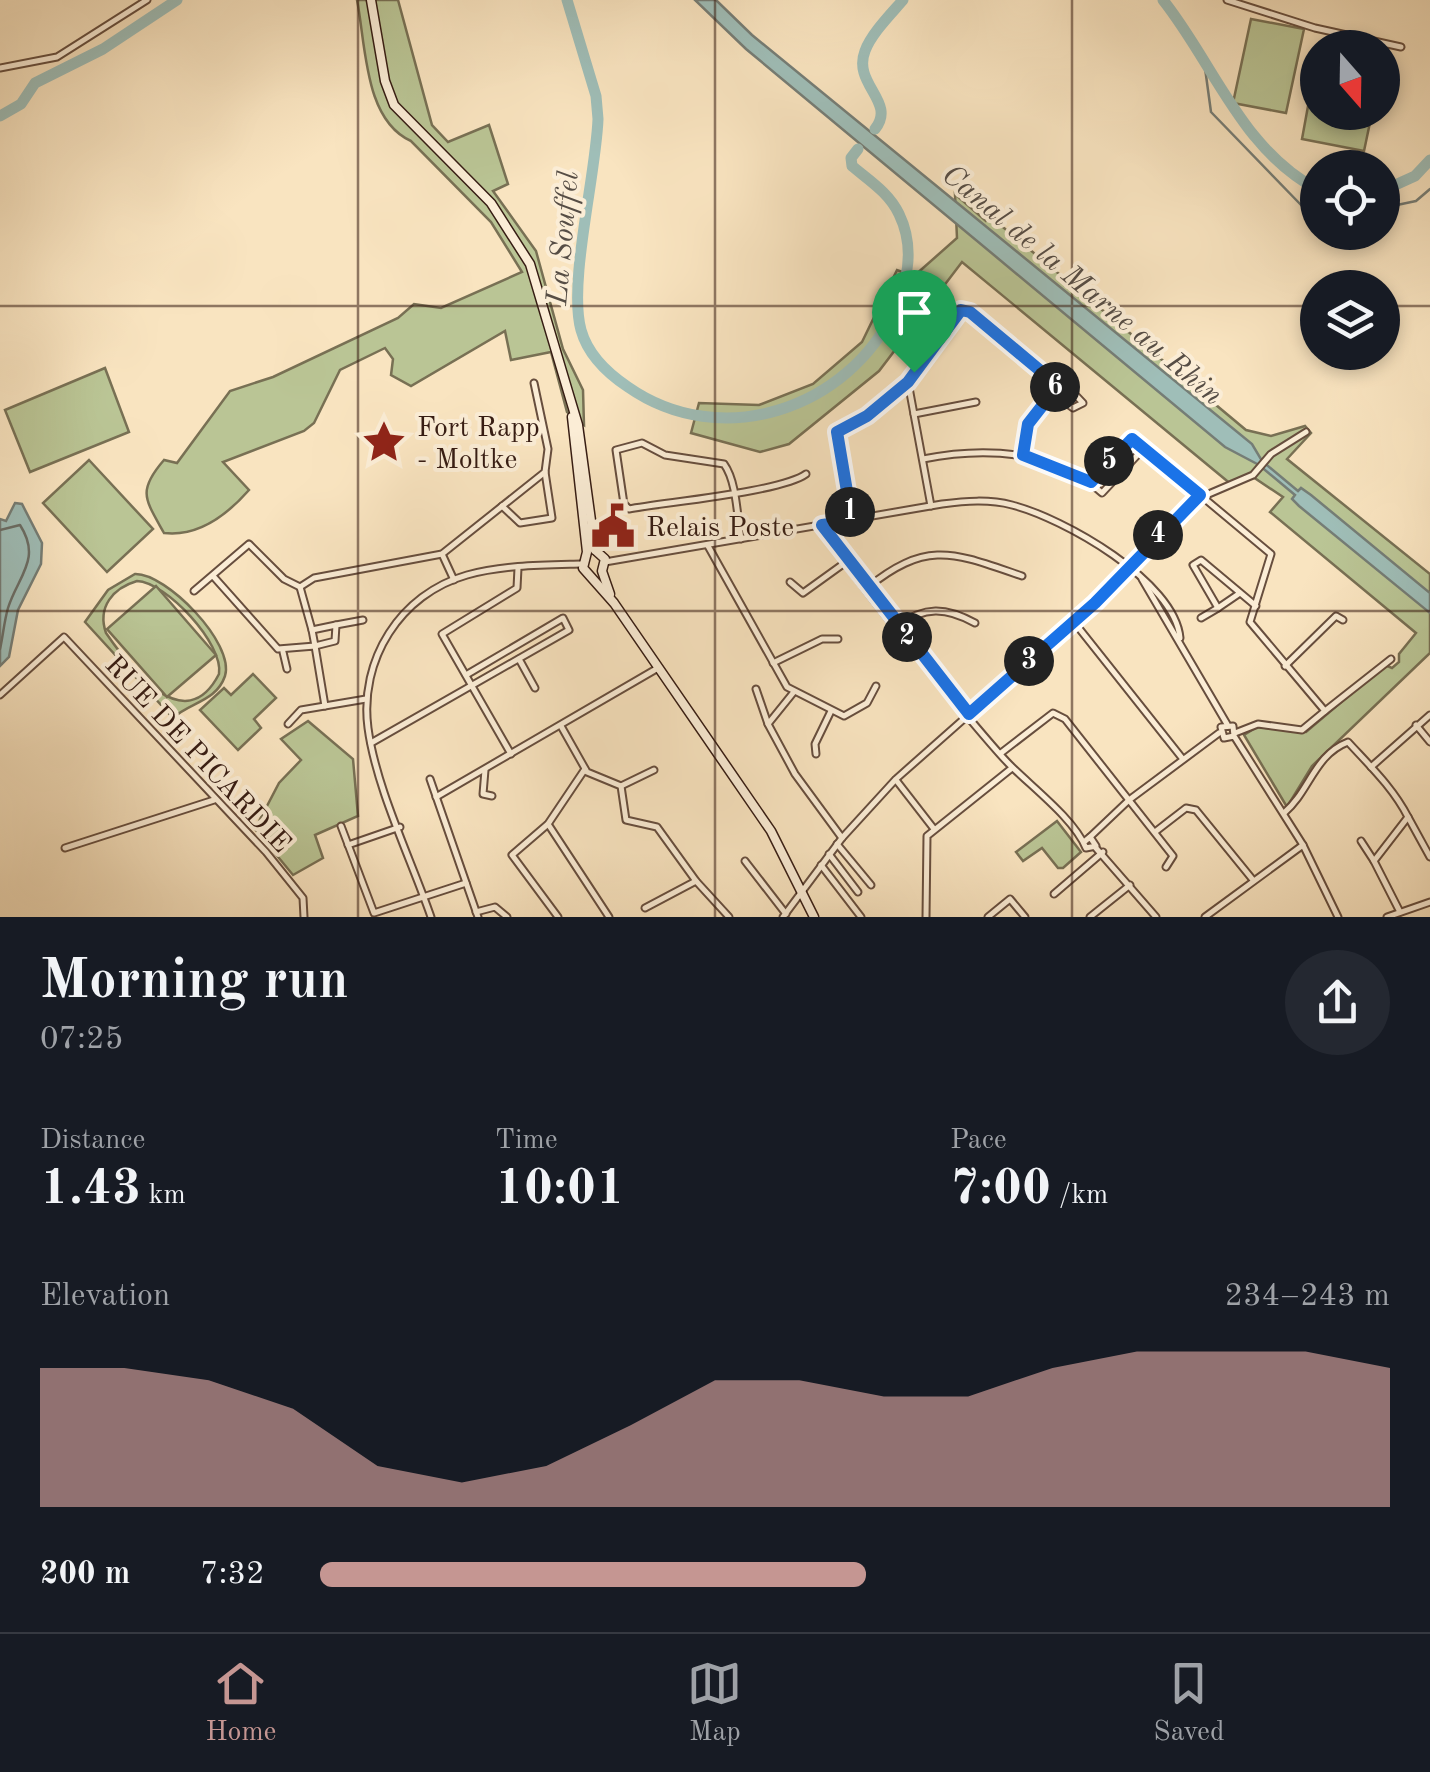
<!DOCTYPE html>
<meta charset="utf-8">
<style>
:root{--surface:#171b24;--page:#242831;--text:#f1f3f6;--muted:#9ea1a6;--line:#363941;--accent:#c59692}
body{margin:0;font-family:"Old Standard TT",serif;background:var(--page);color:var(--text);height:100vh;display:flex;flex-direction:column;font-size:38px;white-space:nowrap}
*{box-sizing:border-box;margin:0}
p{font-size:32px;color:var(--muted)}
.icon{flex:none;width:55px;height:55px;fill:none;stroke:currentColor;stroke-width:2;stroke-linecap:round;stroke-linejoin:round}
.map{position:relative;height:917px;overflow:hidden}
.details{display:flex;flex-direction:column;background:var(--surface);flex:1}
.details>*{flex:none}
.needle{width:65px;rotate:160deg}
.tools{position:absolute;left:1300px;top:30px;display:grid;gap:20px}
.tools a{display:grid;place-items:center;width:100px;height:100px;border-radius:50%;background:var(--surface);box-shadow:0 5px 15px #0003;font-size:50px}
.pin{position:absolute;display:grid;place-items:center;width:85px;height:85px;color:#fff;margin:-102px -42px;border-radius:50% 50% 50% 0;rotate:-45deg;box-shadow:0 0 10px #0007}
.pin .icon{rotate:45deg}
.km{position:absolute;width:50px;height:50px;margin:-25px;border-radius:50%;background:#222;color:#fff;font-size:28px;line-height:50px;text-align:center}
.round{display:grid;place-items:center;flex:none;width:105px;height:105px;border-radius:52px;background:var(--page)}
.head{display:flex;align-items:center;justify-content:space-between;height:170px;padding:0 40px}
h1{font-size:55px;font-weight:800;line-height:75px}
.stats{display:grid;grid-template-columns:repeat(3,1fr);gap:15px;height:170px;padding:10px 40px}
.stats div{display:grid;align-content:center}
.stats b{font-size:50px;font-weight:800}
.stats small{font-size:28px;font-weight:400}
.stats p{font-size:28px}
.chart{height:280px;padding:20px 40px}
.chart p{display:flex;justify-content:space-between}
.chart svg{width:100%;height:180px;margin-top:10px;fill:var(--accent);opacity:.7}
ul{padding:0 40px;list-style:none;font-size:32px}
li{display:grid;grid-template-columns:160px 120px 1fr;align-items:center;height:75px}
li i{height:25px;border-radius:12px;background:var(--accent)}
.tabs{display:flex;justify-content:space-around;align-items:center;height:140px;border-top:2px solid var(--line);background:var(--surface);font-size:28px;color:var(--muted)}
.tabs a{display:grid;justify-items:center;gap:5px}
.tabs .on{color:var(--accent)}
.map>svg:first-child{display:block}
</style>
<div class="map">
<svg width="1430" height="917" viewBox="0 0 1430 917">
<rect width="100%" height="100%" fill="#f9e4c0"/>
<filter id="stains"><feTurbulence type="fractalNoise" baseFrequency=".002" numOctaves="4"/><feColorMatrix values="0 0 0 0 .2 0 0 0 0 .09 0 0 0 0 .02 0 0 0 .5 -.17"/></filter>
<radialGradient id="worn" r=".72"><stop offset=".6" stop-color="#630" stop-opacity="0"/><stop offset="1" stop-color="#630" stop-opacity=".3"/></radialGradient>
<!-- green -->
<g fill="#bac595" stroke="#787054" stroke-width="2.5" fill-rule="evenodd">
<path d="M357 0H398L432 125 448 142 489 125 508 184 493 191 536 251 563 349 583 390 584 425 567 412 551 352 511 360 505 331 411 386 391 375 393 359 385 348 340 370 314 423 304 431 223 462 249 490C227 515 198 537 164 533 145 499 137 491 164 460L177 463 230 391 273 377 398 318 414 304 441 308 522 272 491 222 411 141C364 120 366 45 357 0Z"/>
<polygon points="1251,19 1304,29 1286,113 1233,103"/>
<polygon points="1317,57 1318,112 1372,113 1364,151 1302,139"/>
<polygon points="955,194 986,221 992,218 1246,430 1271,436 1305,426 1311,433 1287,459 1430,574 1430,653 1312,766 1287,807 1244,735 1257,727 1306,732 1385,665 1392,668 1399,662 1399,654 1416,633 1270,512 1283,497 1253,477 1232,485 962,262 879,371 789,444 760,452 691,433 699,403 759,405 813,384 862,342 897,270 914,276 957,238"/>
<polygon points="105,368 129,432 30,472 5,410"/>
<polygon points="89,460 153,529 107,572 43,503"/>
<path d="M135 574C166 573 235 643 225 676 216 702 190 702 173 718L85 622 108 590ZM137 581C166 582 224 644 219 674 185 740 130 668 106 633 97 607 113 588 137 581Z"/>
<polygon points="156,586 216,655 167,697 107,629"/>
<polygon points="253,674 276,698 254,719 261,728 238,750 200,710 224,688 231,695"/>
<polygon points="308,721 353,759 358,816 315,835 323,858 293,875 255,829 279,783 301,760 281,739"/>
<polygon points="1057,821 1081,852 1063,868 1058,868 1042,848 1023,861 1016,852"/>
</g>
<!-- water -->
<g fill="#9fbeb8" stroke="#757d76" stroke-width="2.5">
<polygon points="695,0 716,0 752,35 1252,444 1262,461 1298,491 1301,488 1311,495 1430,593 1430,613 1299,506 1292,499 1295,495 1259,465 1225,447 746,49"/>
<polygon points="15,503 22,504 42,543 41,564 18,610 9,657 0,666 0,519 6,521"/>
</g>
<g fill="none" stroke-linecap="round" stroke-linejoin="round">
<!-- shore -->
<path stroke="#6a6d66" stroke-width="2.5" d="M0 530 20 525C42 559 18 576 8 608 4 622 3 636 0 649"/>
<!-- stream -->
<g stroke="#757d76" stroke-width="2.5">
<polyline points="1205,68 1211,112 1303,207 1318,213"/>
<polyline points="1382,223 1397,205 1416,201 1430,189"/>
</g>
<!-- river -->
<g stroke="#9fbeb8" stroke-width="11">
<path d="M567 0 596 96 598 119C596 175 568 283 581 330 588 355 607 373 628 387 721 452 849 409 895 309 909 279 914 245 899 214 889 193 870 181 852 166L851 158 858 149"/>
<path d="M1163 0C1214 64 1241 149 1318 190"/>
<polyline points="0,116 21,104 35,83 103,49 177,0"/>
<path d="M875 129C897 102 852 84 865 51 871 34 891 14 903 0"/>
<polyline points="1382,191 1415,176 1430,160"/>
</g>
<!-- minor casing -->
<g stroke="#674e3e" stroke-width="9">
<g id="minor">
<polyline points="1227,0 1315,28 1401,47"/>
<polyline points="0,68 57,57 147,0"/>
<polyline points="908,382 931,506"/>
<polyline points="914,414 976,402"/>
<polyline points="1023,455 1028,424 1053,393 1073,408 1083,403 1065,384 1056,385"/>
<path d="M923 459C982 447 1055 449 1102 493L1144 448"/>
<polyline points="1091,482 1133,439 1271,554 1250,622 1325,711 1302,730 1258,724 1235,733"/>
<polyline points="502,506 520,523 552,518 545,472"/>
<polyline points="852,521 837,432 867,416 908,382 958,312 970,312 1051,378 1053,393"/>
<path d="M822 525C827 548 984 739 1010 765 1033 788 1074 819 1086 848L1096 846 1090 837 1084 842"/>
<path d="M741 539C737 517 737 482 724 464L665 455 642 443 616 450 624 504 629 509C666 502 781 492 806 474"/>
<polyline points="708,546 787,687 844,716 867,703 876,686"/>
<polyline points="442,554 454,580"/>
<path d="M605 562 942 504C965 501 989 499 1012 505 1063 518 1175 581 1180 638"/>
<polyline points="213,576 278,649 315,646 325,706"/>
<polyline points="1142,579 1227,724"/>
<polyline points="790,582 803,593 846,562"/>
<polyline points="300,587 312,630"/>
<path d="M867 588C928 539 954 553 1022 576"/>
<polyline points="194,591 249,544 284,579 300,587 314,578 442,554 545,472 548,449 534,383"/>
<polyline points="1240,593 1218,608 1193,565 1201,560 1256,606"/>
<polyline points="1201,618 1218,608"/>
<polyline points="1074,622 1182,758"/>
<polygon points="336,625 335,641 315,646 312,630"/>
<polyline points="336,625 363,620"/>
<path d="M898 626C924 606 946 607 975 623"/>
<polyline points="283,652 287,669"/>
<polyline points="519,659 535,688"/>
<polyline points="773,663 822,639 838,639"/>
<polyline points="1285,666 1336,616 1343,620"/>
<polyline points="756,689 768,724"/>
<polyline points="793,693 768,724 795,774 842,838"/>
<polyline points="0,695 64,637 266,852 303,898 304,917"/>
<polyline points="1325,711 1391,659"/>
<polyline points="288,724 301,710 366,699"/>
<polyline points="1416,725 1430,742"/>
<polyline points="561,726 587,772 621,786 626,820 657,827 696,881 729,917"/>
<polyline points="1234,736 1224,738 1221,727 1233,726 1234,736 1303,845 1338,917"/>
<polyline points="371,743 569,630 563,618 466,675"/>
<polyline points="1001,753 1053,713 1065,719 1173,856 1166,867"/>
<polyline points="511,754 442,634 517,588 518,568"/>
<polyline points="816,754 815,744 831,711"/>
<polyline points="1371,767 1430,715"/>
<polyline points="485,770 483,794 492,796"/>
<polyline points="430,779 478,917"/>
<polyline points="896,780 934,829"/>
<polyline points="621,786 654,770"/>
<polyline points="436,797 658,668"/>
<path d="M1284 813C1310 791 1314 755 1348 742 1371 767 1393 788 1408 817L1374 861 1400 912"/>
<polyline points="1408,817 1430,857"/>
<polyline points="548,824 609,917"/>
<polyline points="341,826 374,913 466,883"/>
<polyline points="1155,832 1186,808 1196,810 1253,880"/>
<polyline points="1090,837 1129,800 1219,733"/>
<polyline points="1361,841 1374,861"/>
<polyline points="837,844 871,885"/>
<polyline points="348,845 400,827"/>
<polyline points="1095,847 1156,917"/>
<polyline points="65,848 214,800"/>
<polyline points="829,854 858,892"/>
<polyline points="745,861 786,914"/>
<polyline points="821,865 861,917"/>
<polyline points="1054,894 1103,852"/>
<polyline points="645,908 696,881"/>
<polyline points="476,912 495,907 507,917"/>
<path d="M431 917C411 859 376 788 368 728 359 660 400 594 467 575 503 565 544 565 581 564"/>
<polyline points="558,917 512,855 548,824 585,769"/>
<polyline points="783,917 842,838 896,779 1095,603 1190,502 1253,475 1271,454 1306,432"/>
<polyline points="926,917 927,836 1012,768"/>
<polyline points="988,917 1010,899 1025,917"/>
<polyline points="1090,917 1130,885"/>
<polyline points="1205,917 1303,845"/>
<polyline points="1387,917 1430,902"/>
</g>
</g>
<!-- secondary casing -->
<g stroke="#361c13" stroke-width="11">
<g id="secondary">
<polyline points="371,0 385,81 394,105 491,203 530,264 578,425 595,550"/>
<polyline points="572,417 587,552 583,568 614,603 771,831 814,917"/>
<polyline points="595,550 605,559 602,571 610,594"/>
</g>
</g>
<!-- minor -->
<use href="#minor" stroke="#fbedd6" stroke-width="5"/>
<!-- secondary -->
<use href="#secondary" stroke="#fbedd6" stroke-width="8"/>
</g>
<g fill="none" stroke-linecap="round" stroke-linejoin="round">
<!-- route casing -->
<g stroke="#fff" stroke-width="20">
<polygon id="route" points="961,310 970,312 1055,383 1053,392 1028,424 1023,455 1091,482 1132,439 1200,495 1095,603 969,714 822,525 852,521 837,432 867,416 908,382"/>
</g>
<!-- route -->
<use href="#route" stroke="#1a73e8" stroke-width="12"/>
</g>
<!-- grid -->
<path fill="none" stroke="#361c13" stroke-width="2.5" stroke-opacity="0.55" d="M358 0V917M715 0V917M1072 0V917M0 306H1318M1382 306H1430M0 611H1430"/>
<!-- icons -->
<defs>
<g id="sight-bare" transform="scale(3.45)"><path d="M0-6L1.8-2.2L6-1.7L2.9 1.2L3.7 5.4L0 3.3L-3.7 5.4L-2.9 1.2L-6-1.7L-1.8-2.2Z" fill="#8f2418" stroke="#fbedd6" stroke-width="2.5" paint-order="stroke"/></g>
<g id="civic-bare" transform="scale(3.45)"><path d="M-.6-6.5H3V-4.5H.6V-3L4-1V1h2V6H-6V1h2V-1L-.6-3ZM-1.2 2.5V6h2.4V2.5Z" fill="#8f2418" stroke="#fbedd6" stroke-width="2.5" paint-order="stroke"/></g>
</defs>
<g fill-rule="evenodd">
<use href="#sight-bare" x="384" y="442"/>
<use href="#civic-bare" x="613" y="526"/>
</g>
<g text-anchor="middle" stroke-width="8" stroke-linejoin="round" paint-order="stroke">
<!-- poi labels -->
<g font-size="28" fill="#361c13" stroke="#fbedd6" text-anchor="start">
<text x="417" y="436">Fort Rapp<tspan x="417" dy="32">- Moltke</tspan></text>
<text x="646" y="536">Relais Poste</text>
</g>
<!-- street labels -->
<g font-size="28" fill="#361c13" stroke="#fbedd6">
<text transform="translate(199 753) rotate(47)" y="10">RUE DE PICARDIE</text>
</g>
<!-- water labels -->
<g font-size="30" font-style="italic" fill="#564d45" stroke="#fbedd6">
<text transform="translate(562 238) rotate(-85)" y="10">La Souffel</text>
<text transform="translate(1083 284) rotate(40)" y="10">Canal de la Marne au Rhin</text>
</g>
</g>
<rect width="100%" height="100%" filter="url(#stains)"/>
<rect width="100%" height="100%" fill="url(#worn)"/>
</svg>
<div class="tools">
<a><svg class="needle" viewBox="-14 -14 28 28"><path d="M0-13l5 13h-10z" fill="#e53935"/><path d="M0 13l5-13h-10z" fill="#9ea1a6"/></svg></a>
<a><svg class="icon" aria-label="locate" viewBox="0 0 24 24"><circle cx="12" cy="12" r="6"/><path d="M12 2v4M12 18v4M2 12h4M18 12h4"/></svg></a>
<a><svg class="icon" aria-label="layers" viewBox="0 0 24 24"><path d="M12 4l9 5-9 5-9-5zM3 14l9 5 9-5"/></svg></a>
</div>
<div class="pin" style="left:914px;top:372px;background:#1e9e55"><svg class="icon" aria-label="arrive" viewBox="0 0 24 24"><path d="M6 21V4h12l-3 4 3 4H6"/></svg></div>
<b class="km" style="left:850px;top:512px">1</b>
<b class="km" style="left:907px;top:637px">2</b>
<b class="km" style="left:1029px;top:661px">3</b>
<b class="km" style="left:1158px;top:535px">4</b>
<b class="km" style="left:1109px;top:461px">5</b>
<b class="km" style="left:1055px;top:387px">6</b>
</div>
<section class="details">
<div class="head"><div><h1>Morning run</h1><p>07:25</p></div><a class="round"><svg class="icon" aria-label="share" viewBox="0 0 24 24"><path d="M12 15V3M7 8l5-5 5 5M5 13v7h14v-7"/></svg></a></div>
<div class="stats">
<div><p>Distance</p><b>1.43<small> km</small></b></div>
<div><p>Time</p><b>10:01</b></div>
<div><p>Pace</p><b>7:00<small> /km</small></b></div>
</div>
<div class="chart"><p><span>Elevation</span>234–243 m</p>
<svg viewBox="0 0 160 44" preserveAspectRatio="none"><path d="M0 44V10L10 10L20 13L30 20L40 34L50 38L60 34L70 24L80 13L90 13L100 17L110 17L120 10L130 6L140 6L150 6L160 10V44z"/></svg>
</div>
<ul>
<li><b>200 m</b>7:32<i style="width:51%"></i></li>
</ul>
</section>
<nav class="tabs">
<a class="on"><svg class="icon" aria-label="home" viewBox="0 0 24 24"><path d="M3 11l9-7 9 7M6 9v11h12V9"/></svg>Home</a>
<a><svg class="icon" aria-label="map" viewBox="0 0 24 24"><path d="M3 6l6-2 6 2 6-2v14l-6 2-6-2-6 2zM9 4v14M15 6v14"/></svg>Map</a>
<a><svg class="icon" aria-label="saved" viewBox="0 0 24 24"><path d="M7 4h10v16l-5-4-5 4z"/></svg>Saved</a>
</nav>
